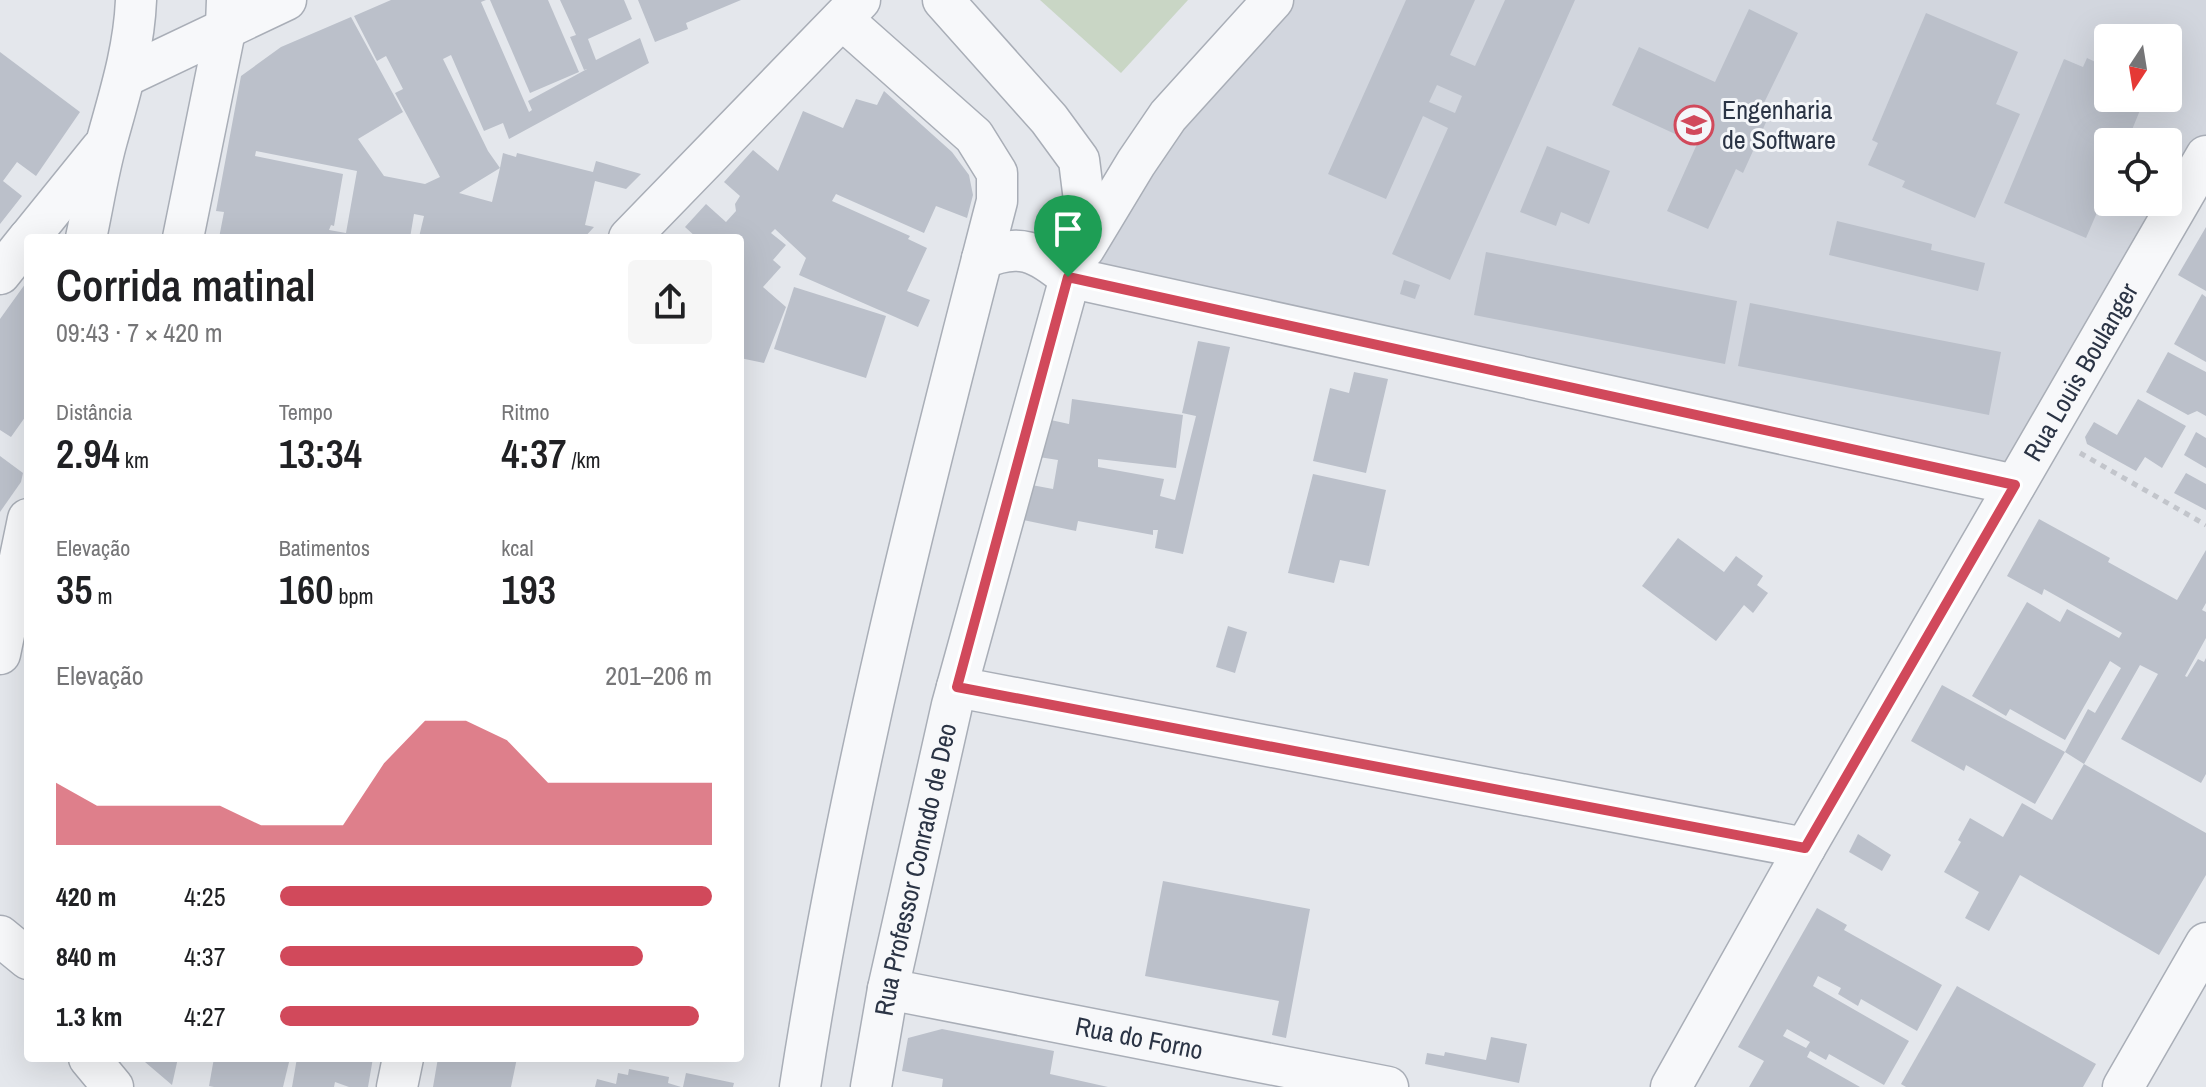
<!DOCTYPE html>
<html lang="pt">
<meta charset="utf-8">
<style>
:root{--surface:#fff;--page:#f6f6f6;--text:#202124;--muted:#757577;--accent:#d1495b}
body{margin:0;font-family:"Archivo Narrow",sans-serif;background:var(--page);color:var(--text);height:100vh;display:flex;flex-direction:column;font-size:30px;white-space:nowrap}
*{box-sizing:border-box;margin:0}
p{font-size:26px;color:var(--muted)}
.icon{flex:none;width:44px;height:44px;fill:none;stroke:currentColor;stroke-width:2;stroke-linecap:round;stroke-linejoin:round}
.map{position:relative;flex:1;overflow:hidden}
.panel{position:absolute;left:24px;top:234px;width:720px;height:828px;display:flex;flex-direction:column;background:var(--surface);border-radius:8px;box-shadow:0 8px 32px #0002}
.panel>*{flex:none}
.needle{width:52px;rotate:192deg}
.buttons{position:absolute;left:2094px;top:24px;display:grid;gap:16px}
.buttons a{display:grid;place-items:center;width:88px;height:88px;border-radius:8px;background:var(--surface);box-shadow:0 8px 32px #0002;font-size:40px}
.pin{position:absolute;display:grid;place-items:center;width:68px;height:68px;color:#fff;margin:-82px -34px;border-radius:50% 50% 50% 0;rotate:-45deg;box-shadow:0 0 8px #0007}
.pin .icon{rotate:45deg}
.round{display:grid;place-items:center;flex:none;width:84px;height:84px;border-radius:8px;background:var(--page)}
.summary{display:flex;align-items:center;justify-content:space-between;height:136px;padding:0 32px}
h1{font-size:44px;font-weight:600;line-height:60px}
.figures{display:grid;grid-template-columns:repeat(3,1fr);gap:12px;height:136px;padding:8px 32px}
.figures div{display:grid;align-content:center}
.figures b{font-size:40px;font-weight:600}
.figures small{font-size:22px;font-weight:400}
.figures p{font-size:22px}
.chart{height:224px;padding:16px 32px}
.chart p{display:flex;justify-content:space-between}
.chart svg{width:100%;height:144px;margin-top:8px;fill:var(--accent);opacity:.7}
ul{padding:0 32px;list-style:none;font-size:26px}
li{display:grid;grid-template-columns:128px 96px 1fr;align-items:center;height:60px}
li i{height:20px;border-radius:10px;background:var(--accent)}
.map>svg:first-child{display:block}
</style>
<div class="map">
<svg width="2206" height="1087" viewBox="0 0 2206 1087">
<rect width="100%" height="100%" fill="#e4e7ec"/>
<!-- built -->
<path fill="#d2d6de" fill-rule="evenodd" d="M1270 0H2206V157L2015 485 1068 277ZM2108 38H2168V98H2108ZM2108 142H2168V202H2108Z"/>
<!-- green -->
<polygon fill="#c9d6c5" points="1040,0 1188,0 1121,73"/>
<!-- building -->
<g fill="#bbc0ca" fill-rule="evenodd">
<path d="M391 0H486L481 2 529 112 532 110 528 101 587 69 584 70 570 37 576 35 560 0H624L632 19 588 39 596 60 640 38 649 63 509 139 503 123 484 131 451 55 443 59 488 151 500 168 459 193 492 202 500 168 503 153 516 157 517 153 593 172 596 161 641 174 626 189 595 181 585 225 594 227 584 238H422L419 237 424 216 414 214 410 238H219L224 212 216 211 241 76 281 47 351 17 403 112 358 139 384 176 425 184 440 177 395 93 403 89 386 56 377 61 354 16ZM256 151 357 171 346 233 329 230 331 225 334 226 343 174 255 156Z"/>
<polygon points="490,0 548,0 579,72 530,93"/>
<polygon points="638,0 741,0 686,23 688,29 655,42"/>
<path d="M1406 0H1475L1450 55 1475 66 1505 0H1575L1450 280 1392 254 1448 128 1423 116 1386 199 1328 174ZM1437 85 1462 96 1455 113 1429 102Z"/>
<polygon points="1749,9 1798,33 1763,105 1772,109 1743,173 1736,169 1708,229 1667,211 1697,144 1612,105 1639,47 1715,82"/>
<polygon points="1926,13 2018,52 1996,104 2020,114 1975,218 1902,187 1905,181 1868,165 1878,143 1872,140"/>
<polygon points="0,52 80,112 36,176 17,162 3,181 22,196 0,224"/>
<polygon points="2087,58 2108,68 2108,98 2145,98 2127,142 2108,142 2108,187 2086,238 2004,203 2064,59 2083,67"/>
<polygon points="884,91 952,152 969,175 973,195 967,218 936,206 924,233 836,194 832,201 910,236 908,239 927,248 907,291 930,300 918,327 799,275 806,258 775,229 771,233 786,245 773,260 781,267 763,287 786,307 764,363 740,358 740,238 697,238 685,227 706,204 726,222 736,211 735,204 740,196 724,182 753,150 778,171 803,111 843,128 856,99 877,105"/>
<polygon points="1547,146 1610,171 1589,224 1561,212 1556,226 1520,212"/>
<polygon points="1837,221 1932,244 1931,250 1985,263 1978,291 1829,255"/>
<polygon points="2206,227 2206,291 2178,275"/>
<polygon points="1486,252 1737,301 1725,364 1474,315"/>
<polygon points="28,280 28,390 24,395 28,398 28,413 11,437 0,430 0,319"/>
<polygon points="1404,280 1420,285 1415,299 1400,294"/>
<polygon points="794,287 886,316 866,378 774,349"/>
<polygon points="2202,294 2206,297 2206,362 2174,344"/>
<polygon points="1750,303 2001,352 1989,415 1738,366"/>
<polygon points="1198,341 1230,347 1183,554 1155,548 1158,530 1153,530 1153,535 1078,521 1076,531 1014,518 1021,483 1053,489 1058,460 1026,455 1037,417 1069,424 1072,399 1183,415 1176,468 1098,459 1098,467 1164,479 1160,496 1175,500 1196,416 1182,413"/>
<polygon points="2168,352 2206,372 2206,416 2197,411 2188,415 2146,392"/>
<polygon points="1354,372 1388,379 1366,473 1313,461 1330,388 1349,393"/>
<polygon points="2138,399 2186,426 2162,468 2145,457 2136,471 2087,444 2085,437 2094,422 2117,435"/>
<polygon points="2196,432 2206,438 2206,468 2184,455"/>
<polygon points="0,456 23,473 21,482 0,512"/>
<polygon points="2186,473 2206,484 2206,510 2174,493"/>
<polygon points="1313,474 1386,490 1369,566 1340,560 1334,583 1288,573"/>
<polygon points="2039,519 2110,558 2108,562 2177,600 2206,550 2206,603 2202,610 2206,612 2206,638 2185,676 2187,677 2198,659 2204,662 2206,658 2206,774 2201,783 2121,739 2158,674 2140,665 2084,764 2065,752 2035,804 1966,765 1964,771 1911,741 1942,685 2065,752 2088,709 2095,713 2121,668 2110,661 2065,740 2010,709 2006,716 1972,696 2027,602 2060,622 2067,609 2119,638 2122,633 2044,589 2042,595 2007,576"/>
<polygon points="1678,538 1724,572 1736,556 1763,576 1757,585 1768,593 1753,613 1744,605 1716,641 1642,586"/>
<polygon points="1228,626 1247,632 1235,673 1216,667"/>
<polygon points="2084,764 2206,833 2206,875 2159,955 2020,875 1989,931 1965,918 1979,892 1944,872 1961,842 1958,840 1970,818 2003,837 2022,803 2052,820"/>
<polygon points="1858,834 1891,855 1882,871 1849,852"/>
<polygon points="1163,881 1310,909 1286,1038 1272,1035 1279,1001 1145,976"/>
<path d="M1817 908 1847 925 1844 930 1942 985 1917 1031 1861 999 1858 1006 1838 994 1841 988 1818 976 1813 986 1909 1041 1884 1085 1829 1054 1826 1060 1810 1051 1807 1057 1860 1087H1749L1764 1061 1738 1047ZM1787 1029 1810 1042 1806 1048 1783 1036Z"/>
<polygon points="1957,986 2096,1064 2083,1087 1906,1087 1901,1084"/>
<polygon points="942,1029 1054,1051 1050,1074 1108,1087 942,1087 943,1079 902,1071 908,1038"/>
<polygon points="1491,1037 1527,1044 1519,1083 1425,1064 1427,1053 1444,1056 1445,1052 1486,1060"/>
<polygon points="139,1058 178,1058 172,1085 145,1062"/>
<polygon points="214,1058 290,1058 283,1087 214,1087 209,1086"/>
<polygon points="297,1058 373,1058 368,1087 349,1087 335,1082 334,1087 292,1087"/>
<polygon points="438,1058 517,1058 511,1087 433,1087"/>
<polygon points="629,1069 669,1077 668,1083 681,1087 595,1087 597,1079 616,1084 618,1073 628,1075"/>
<polygon points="686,1073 734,1083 733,1087 683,1087"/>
</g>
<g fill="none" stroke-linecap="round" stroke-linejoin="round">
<!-- minor casing -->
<g stroke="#a9aeb7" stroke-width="43">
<g id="minor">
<polyline points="126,76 286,0"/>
<polyline points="29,238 101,149"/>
<path d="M86 238C93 206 98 172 107 140 120 93 134 49 136 0"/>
<polyline points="183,238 226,26 227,0"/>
<polyline points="629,238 860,0"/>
<polyline points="1084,249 1136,163 1168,116 1273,0"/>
<path d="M982 259C1019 242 1038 252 1068 277L2015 485"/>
<polyline points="0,274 28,239"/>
<polyline points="0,654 28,519"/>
<polyline points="957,687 1805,848"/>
<polyline points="0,936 28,959"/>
<path id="s1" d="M888 989 1388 1087"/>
<polyline points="89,1058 113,1087"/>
<polyline points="397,1087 403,1058"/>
<path d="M800 1087C846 788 921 494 997 201V173L974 136 842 19"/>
<path id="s2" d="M871 1087 888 989 952 705 1079 245 1084 200 1079 160 1049 119 943 0"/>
<path id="s3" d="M1671 1087 1805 848 2206 156"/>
<polyline points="2123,1087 2206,943"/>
</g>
</g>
<!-- path -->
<polyline stroke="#c2c5cb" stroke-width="5" stroke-dasharray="6 6" stroke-linecap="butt" points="2080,453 2206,525"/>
<!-- minor -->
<use href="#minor" stroke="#f7f8fa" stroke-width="40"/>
</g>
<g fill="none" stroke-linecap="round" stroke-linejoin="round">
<!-- route casing -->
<g stroke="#fff" stroke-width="16">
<polygon id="route" points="1068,277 2015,485 1805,848 957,687"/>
</g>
<!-- route -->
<use href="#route" stroke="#d1495b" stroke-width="10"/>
</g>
<!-- icons -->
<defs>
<g id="school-ring" transform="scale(2)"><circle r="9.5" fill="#f4f6f9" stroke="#d1495b" stroke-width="1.5"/><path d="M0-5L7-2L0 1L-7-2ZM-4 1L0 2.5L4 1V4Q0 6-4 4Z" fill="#d1495b"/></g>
</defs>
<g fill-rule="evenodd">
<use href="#school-ring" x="1694" y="125"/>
</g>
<g text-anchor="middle" stroke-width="6" stroke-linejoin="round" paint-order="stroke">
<!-- poi labels -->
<g font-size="26" fill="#2b3445" stroke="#f4f6f9" text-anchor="start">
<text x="1722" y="119">Engenharia<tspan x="1722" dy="30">de Software</tspan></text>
</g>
<!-- street labels -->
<g font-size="26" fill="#2b3445" stroke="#f4f6f9">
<text dy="9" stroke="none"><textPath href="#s3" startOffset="824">Rua Louis Boulanger</textPath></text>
<text dy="9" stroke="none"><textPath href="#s2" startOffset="222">Rua Professor Conrado de Deo</textPath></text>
<text dy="9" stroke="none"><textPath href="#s1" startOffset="256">Rua do Forno</textPath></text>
</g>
</g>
</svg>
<div class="buttons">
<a><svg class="needle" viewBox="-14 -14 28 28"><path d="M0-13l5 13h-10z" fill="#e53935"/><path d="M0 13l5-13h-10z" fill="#757577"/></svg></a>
<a><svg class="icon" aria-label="locate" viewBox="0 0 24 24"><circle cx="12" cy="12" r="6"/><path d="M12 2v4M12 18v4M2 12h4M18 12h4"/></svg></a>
</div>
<div class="pin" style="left:1068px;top:277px;background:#1e9e55"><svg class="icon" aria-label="arrive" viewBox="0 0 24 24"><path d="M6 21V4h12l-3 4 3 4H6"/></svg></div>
<section class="panel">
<div class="summary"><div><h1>Corrida matinal</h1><p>09:43 · 7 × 420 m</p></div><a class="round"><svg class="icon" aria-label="share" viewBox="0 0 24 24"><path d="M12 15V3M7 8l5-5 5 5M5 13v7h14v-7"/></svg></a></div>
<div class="figures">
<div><p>Distância</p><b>2.94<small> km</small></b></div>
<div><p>Tempo</p><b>13:34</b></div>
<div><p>Ritmo</p><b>4:37<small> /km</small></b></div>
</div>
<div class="figures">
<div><p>Elevação</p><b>35<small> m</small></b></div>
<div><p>Batimentos</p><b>160<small> bpm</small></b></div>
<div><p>kcal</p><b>193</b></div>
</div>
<div class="chart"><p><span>Elevação</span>201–206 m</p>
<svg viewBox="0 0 160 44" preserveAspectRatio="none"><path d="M0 44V25L10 32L20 32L30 32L40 32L50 38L60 38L70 38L80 19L90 6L100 6L110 12L120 25L130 25L140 25L150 25L160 25V44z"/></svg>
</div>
<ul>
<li><b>420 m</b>4:25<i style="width:100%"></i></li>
<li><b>840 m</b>4:37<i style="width:84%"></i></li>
<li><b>1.3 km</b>4:27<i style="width:97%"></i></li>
</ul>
</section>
</div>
